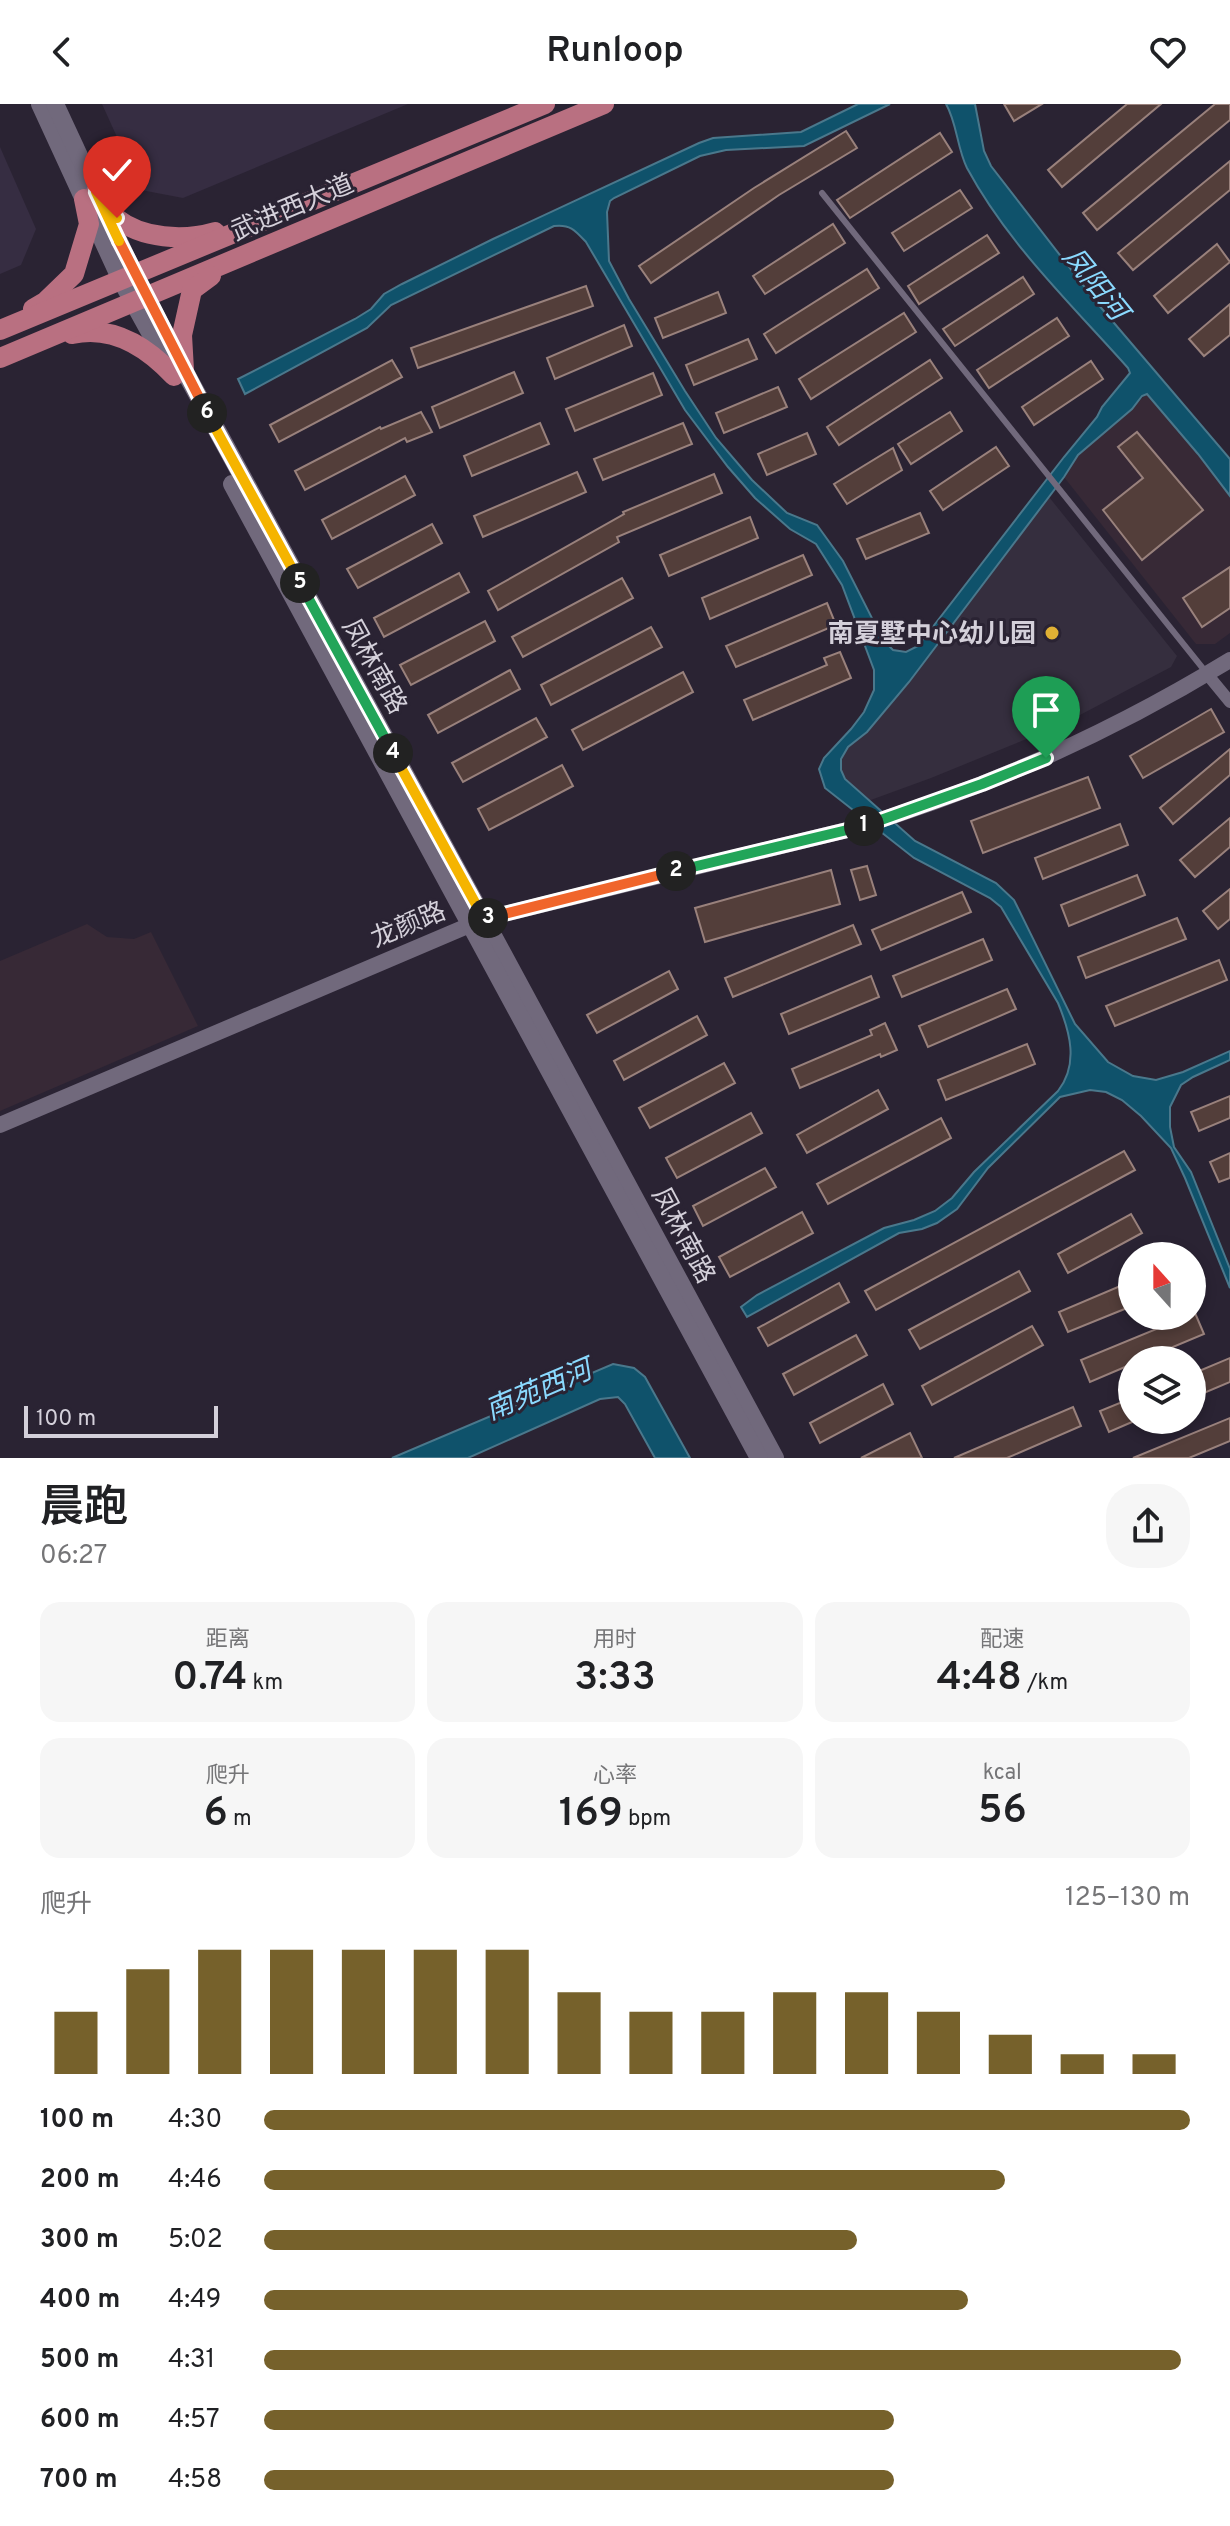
<!DOCTYPE html>
<html lang="zh">
<meta charset="utf-8">
<style>
:root{--surface:#fff;--page:#f6f6f6;--text:#202124;--muted:#757577;--accent:#76612b}
body{margin:0;font-family:Overpass,"Noto Sans SC",sans-serif;background:var(--page);color:var(--text);height:100vh;display:flex;flex-direction:column;font-size:30px;white-space:nowrap}
*{box-sizing:border-box;margin:0}
p{font-size:26px;color:var(--muted)}
.icon{flex:none;width:44px;height:44px;fill:none;stroke:currentColor;stroke-width:2;stroke-linecap:round;stroke-linejoin:round}
.map{position:relative;height:1354px;overflow:hidden}
.sheet{display:flex;flex-direction:column;background:var(--surface);flex:1}
.sheet>*{flex:none}
.needle{width:52px;rotate:339deg}
.tools{position:absolute;left:1118px;top:1138px;display:grid;gap:16px}
.tools a{display:grid;place-items:center;width:88px;height:88px;border-radius:50%;background:var(--surface);box-shadow:0 4px 12px #0003;font-size:40px}
.scale{position:absolute;left:24px;bottom:20px;width:194px;box-sizing:border-box;padding-left:8px;border:4px solid #d4d0da;border-top:0;font-size:22px;line-height:28px;white-space:nowrap;color:#d4d0da;-webkit-text-stroke:6px #2a2333;paint-order:stroke}
.pin{position:absolute;display:grid;place-items:center;width:68px;height:68px;color:#fff;margin:-82px -34px;border-radius:50% 50% 50% 0;rotate:-45deg;box-shadow:0 0 8px #0007}
.pin .icon{rotate:45deg}
.km{position:absolute;width:40px;height:40px;margin:-20px;border-radius:50%;background:#222;color:#fff;font-size:22px;line-height:40px;text-align:center}
.round{display:grid;place-items:center;flex:none;width:84px;height:84px;border-radius:32px;background:var(--page)}
.head{display:flex;align-items:center;justify-content:space-between;height:136px;padding:0 40px}
h1{font-size:44px;font-weight:600;line-height:60px}
.stats{display:grid;grid-template-columns:repeat(3,1fr);gap:12px;height:136px;padding:8px 40px}
.stats div{display:grid;align-content:center;border-radius:20px;background:var(--page);text-align:center}
.stats b{font-size:40px;font-weight:600}
.stats small{font-size:22px;font-weight:400}
.stats p{font-size:22px}
.chart{height:224px;padding:16px 40px}
.chart p{display:flex;justify-content:space-between}
.chart svg{width:100%;height:144px;margin-top:8px;stroke:var(--accent);stroke-width:6}
ul{padding:0 40px;list-style:none;font-size:26px}
li{display:grid;grid-template-columns:128px 96px 1fr;align-items:center;height:60px}
li i{height:20px;border-radius:10px;background:var(--accent)}
header{display:flex;justify-content:space-between;align-items:center;height:104px;padding:0 40px;background:var(--surface);font-size:36px;font-weight:600}
.map>svg:first-child{display:block}
</style>
<header><svg class="icon" aria-label="back" viewBox="0 0 24 24"><path d="M15 5l-7 7 7 7"/></svg>Runloop<svg class="icon" aria-label="heart" viewBox="0 0 24 24"><path d="M12 20l-8-8c-3-5 5-10 8-4 3-6 11-1 8 4z"/></svg></header>
<div class="map">
<svg width="1230" height="1354" viewBox="0 0 1230 1354">
<rect width="100%" height="100%" fill="#2a2333"/>
<!-- commercial -->
<g fill="#372936">
<polygon points="1147,290 1198,350 1230,392 1230,529 1215,540 1196,540 1064,373 1078,351"/>
<polygon points="87,820 107,833 134,835 151,828 198,922 0,1007 0,857"/>
</g>
<!-- built -->
<g fill="#362d42">
<polygon points="102,0 408,0 183,94 141,86"/>
<polygon points="0,43 36,125 21,161 0,170"/>
</g>
<!-- education -->
<polygon fill="#352e3e" points="1049,393 1177,552 1171,563 1061,621 931,674 868,697 845,675 841,666 841,655 847,643 867,628 909,578"/>
<!-- water -->
<g fill="#0f526b" stroke="#4a788c" stroke-width="2">
<path d="M858 0H890L804 42 726 46 700 52 614 94 610 97 607 108 609 157 629 195 685 287 716 334 752 376 787 409 817 421 843 457 883 536 893 546 906 548 918 542 1064 353 1097 313 1102 303 1130 269 1128 264C1071 200 1008 140 967 64 957 44 957 19 946 0H975L984 47 991 62 1097 199 1230 355V392L1198 350 1147 290 1142 292 1132 305 1078 351 1064 373 909 578 867 628 848 643 841 655V666L845 675 915 737 996 779 1014 796 1075 920 1108 958 1133 972 1156 976 1183 968 1230 947V956L1193 973 1181 981 1170 1003V1023L1174 1043 1191 1068 1230 1165V1184L1185 1074 1171 1044 1141 1012 1122 996 1106 988 1090 986 1060 993 988 1064 957 1105 937 1119 922 1125 899 1129 747 1213 741 1203 757 1191 884 1124 914 1116 935 1107 952 1094 974 1068 1058 987C1079 960 1070 928 1058 899L1001 803 990 794 914 754 825 684 819 665 824 654 851 625 864 608 874 586V566L842 481 816 440 790 425 755 394 728 363 685 306 586 138C575 126 570 120 554 122L391 201 367 224 245 290 238 275 355 215 371 205 384 190 402 180 493 135 699 39 713 34 801 28Z"/>
<polygon points="613,1260 634,1264 645,1273 690,1354 655,1354 625,1300 618,1293 600,1295 468,1354 392,1354"/>
</g>
<!-- building -->
<g fill="#533e3a" stroke="#99817c" stroke-width="2">
<polygon points="1004,0 1042,0 1014,17"/>
<polygon points="1127,0 1161,0 1062,83 1048,66"/>
<polygon points="1215,0 1230,0 1230,16 1097,126 1083,109"/>
<polygon points="846,27 857,44 779,91 651,179 639,162 754,84"/>
<polygon points="940,29 952,48 850,114 837,96"/>
<polygon points="1230,57 1230,86 1133,166 1118,149"/>
<polygon points="960,86 972,104 904,147 892,129"/>
<polygon points="833,120 845,139 765,190 753,172"/>
<polygon points="987,131 999,149 919,200 908,182"/>
<polygon points="1217,140 1230,158 1168,209 1154,192"/>
<polygon points="867,165 879,184 776,249 764,230"/>
<polygon points="1023,173 1034,190 955,242 943,225"/>
<polygon points="586,182 593,202 418,264 411,244"/>
<polygon points="718,188 726,209 663,234 655,214"/>
<polygon points="1230,200 1230,231 1204,252 1189,235"/>
<polygon points="904,209 916,228 811,295 799,275"/>
<polygon points="1057,214 1069,232 989,284 977,266"/>
<polygon points="624,221 632,242 555,275 547,254"/>
<polygon points="748,235 757,255 694,281 686,261"/>
<polygon points="392,256 402,273 279,338 270,321"/>
<polygon points="930,256 942,274 839,341 827,323"/>
<polygon points="1091,257 1103,275 1034,321 1022,303"/>
<polygon points="514,268 523,289 440,324 432,303"/>
<polygon points="653,269 662,291 575,327 566,305"/>
<polygon points="778,283 787,303 724,329 716,309"/>
<polygon points="421,308 432,328 407,338 405,334 305,386 295,367 380,323 381,325"/>
<polygon points="950,308 962,327 911,360 898,340"/>
<polygon points="540,319 549,340 472,372 464,352"/>
<polygon points="683,319 692,340 603,376 594,355"/>
<polygon points="1137,328 1203,406 1142,456 1103,406 1143,374 1118,343"/>
<polygon points="807,329 816,350 767,371 758,350"/>
<polygon points="996,343 1009,362 943,406 930,387"/>
<polygon points="893,344 902,366 847,400 834,380"/>
<polygon points="577,368 586,388 483,433 474,412"/>
<polygon points="714,370 722,389 617,433 619,438 498,506 488,487 624,410 623,408"/>
<polygon points="405,372 415,391 332,435 322,416"/>
<polygon points="920,409 929,429 866,455 857,435"/>
<polygon points="750,413 758,434 669,472 660,451"/>
<polygon points="432,420 442,439 358,484 347,465"/>
<polygon points="803,451 812,471 710,515 702,494"/>
<polygon points="1230,463 1230,504 1202,523 1183,494"/>
<polygon points="459,469 469,488 384,533 374,514"/>
<polygon points="622,474 633,494 523,553 512,533"/>
<polygon points="827,499 836,521 736,563 726,542"/>
<polygon points="485,517 495,537 411,581 400,561"/>
<polygon points="651,523 662,543 551,601 541,581"/>
<polygon points="840,548 851,574 753,616 744,596 827,561 824,554"/>
<polygon points="510,566 520,585 438,629 428,611"/>
<polygon points="683,568 693,588 583,646 572,626"/>
<polygon points="1211,605 1224,628 1143,674 1130,652"/>
<polygon points="536,614 547,633 463,678 452,659"/>
<polygon points="1230,645 1230,671 1173,720 1160,704"/>
<polygon points="562,661 573,682 489,726 478,705"/>
<polygon points="1088,673 1100,704 983,749 971,717"/>
<polygon points="1230,714 1230,743 1195,773 1180,756"/>
<polygon points="1120,720 1128,741 1043,775 1035,754"/>
<polygon points="867,762 876,791 860,796 851,766"/>
<polygon points="831,766 840,800 705,838 695,804"/>
<polygon points="1137,771 1145,791 1069,822 1061,801"/>
<polygon points="1230,785 1230,815 1218,825 1203,807"/>
<polygon points="962,788 971,808 881,846 872,826"/>
<polygon points="1177,814 1186,835 1086,874 1078,853"/>
<polygon points="853,821 861,840 733,893 725,874"/>
<polygon points="983,835 992,856 902,893 893,872"/>
<polygon points="1219,856 1227,876 1115,922 1106,902"/>
<polygon points="669,867 678,885 597,929 587,911"/>
<polygon points="871,872 879,893 789,930 781,910"/>
<polygon points="1007,885 1016,905 928,943 919,922"/>
<polygon points="697,912 707,931 624,976 614,957"/>
<polygon points="885,919 897,946 881,953 880,950 800,984 792,965 872,931 870,926"/>
<polygon points="1027,940 1035,960 946,996 938,976"/>
<polygon points="724,959 735,979 650,1024 639,1004"/>
<polygon points="878,986 888,1005 807,1049 797,1031"/>
<polygon points="1230,992 1230,1014 1199,1027 1191,1008"/>
<polygon points="751,1009 762,1029 677,1074 666,1054"/>
<polygon points="941,1014 951,1034 828,1100 817,1080"/>
<polygon points="1124,1047 1135,1066 876,1206 865,1187"/>
<polygon points="1230,1049 1230,1074 1219,1078 1210,1058"/>
<polygon points="765,1064 776,1083 703,1122 693,1102"/>
<polygon points="802,1108 813,1129 730,1173 719,1153"/>
<polygon points="1131,1110 1142,1129 1068,1169 1058,1150"/>
<polygon points="1019,1167 1030,1187 920,1245 909,1226"/>
<polygon points="1132,1177 1132,1202 1068,1228 1059,1208"/>
<polygon points="839,1179 849,1198 768,1242 758,1224"/>
<polygon points="1195,1209 1204,1230 1142,1256 1132,1256 1132,1260 1090,1278 1081,1256"/>
<polygon points="1032,1222 1043,1241 932,1301 922,1282"/>
<polygon points="856,1231 867,1251 794,1291 783,1270"/>
<polygon points="1230,1254 1230,1278 1192,1294 1192,1270"/>
<polygon points="883,1280 893,1300 820,1339 810,1319"/>
<polygon points="1132,1294 1132,1318 1109,1328 1100,1307"/>
<polygon points="1073,1303 1081,1322 1007,1354 954,1354"/>
<polygon points="1230,1314 1230,1337 1189,1354 1133,1354"/>
<polygon points="910,1329 922,1354 861,1354"/>
</g>
<g fill="none" stroke-linecap="round" stroke-linejoin="round">
<!-- service -->
<polyline stroke="#71697c" stroke-width="6" points="822,89 1205,567"/>
<!-- minor -->
<polyline stroke="#71697c" stroke-width="12" points="1207,570 1230,598"/>
<!-- tertiary -->
<path stroke="#71697c" stroke-width="16" d="M0 1021 484 815 855 724C988 684 1112 628 1230 556"/>
<!-- secondary -->
<g stroke="#71697c" stroke-width="18">
<polyline points="40,0 121,176 169,263"/>
<polyline points="55,0 134,170 184,266 484,815 775,1354"/>
<polyline points="232,380 759,1354"/>
</g>
<!-- primary -->
<g stroke="#b97081" stroke-width="20">
<path d="M96 88C102 96 109 107 116 114 142 135 184 137 215 128"/>
<polyline points="33,205 45,198 74,170 89,120 84,95"/>
<polyline points="0,226 545,0"/>
<path d="M72 230C112 221 147 243 174 272"/>
<polyline points="0,254 604,0"/>
<polyline points="184,266 182,231 192,186 211,172"/>
</g>
</g>
<g fill="none" stroke-linecap="round" stroke-linejoin="round">
<!-- split-1 casing -->
<g stroke="#fff" stroke-width="16">
<polyline id="split-1" points="864,722 982,680 1046,654"/>
</g>
<!-- split-2 casing -->
<g stroke="#fff" stroke-width="16">
<polyline id="split-2" points="676,767 864,722"/>
</g>
<!-- split-3 casing -->
<g stroke="#fff" stroke-width="16">
<polyline id="split-3" points="488,814 676,767"/>
</g>
<!-- split-4 casing -->
<g stroke="#fff" stroke-width="16">
<polyline id="split-4" points="393,649 484,815 488,814"/>
</g>
<!-- split-5 casing -->
<g stroke="#fff" stroke-width="16">
<polyline id="split-5" points="300,479 393,649"/>
</g>
<!-- split-6 casing -->
<g stroke="#fff" stroke-width="16">
<polyline id="split-6" points="207,309 300,479"/>
</g>
<!-- split-7 casing -->
<g stroke="#fff" stroke-width="16">
<polyline id="split-7" points="119,137 207,309"/>
</g>
<!-- split-8 casing -->
<g stroke="#fff" stroke-width="16">
<polyline id="split-8" points="117,114 96,88 119,137"/>
</g>
<!-- split-1 -->
<use href="#split-1" stroke="#22a559" stroke-width="10"/>
<!-- split-2 -->
<use href="#split-2" stroke="#22a559" stroke-width="10"/>
<!-- split-3 -->
<use href="#split-3" stroke="#f0652b" stroke-width="10"/>
<!-- split-4 -->
<use href="#split-4" stroke="#f5b400" stroke-width="10"/>
<!-- split-5 -->
<use href="#split-5" stroke="#22a559" stroke-width="10"/>
<!-- split-6 -->
<use href="#split-6" stroke="#f5b400" stroke-width="10"/>
<!-- split-7 -->
<use href="#split-7" stroke="#f0652b" stroke-width="10"/>
<!-- split-8 -->
<use href="#split-8" stroke="#f5b400" stroke-width="10"/>
</g>
<!-- markers -->
<circle fill="#e0b034" stroke="#2a2333" stroke-width="3" cx="1052" cy="529" r="8"/>
<g text-anchor="middle" stroke-width="6" stroke-linejoin="round" paint-order="stroke">
<!-- street labels -->
<g font-size="26" fill="#d4d0da" stroke="#2a2333">
<text transform="translate(292 103) rotate(-23)" y="9">武进西大道</text>
<text transform="translate(375 562) rotate(61)" y="9">凤林南路</text>
<text transform="translate(408 820) rotate(-23)" y="9">龙颜路</text>
<text transform="translate(684 1131) rotate(62)" y="9">凤林南路</text>
</g>
<!-- poi labels -->
<g font-size="26" font-weight="bold" fill="#d4d0da" stroke="#2a2333" text-anchor="end">
<text x="1036" y="538">南夏墅中心幼儿园</text>
</g>
<!-- water labels -->
<g font-size="28" font-style="italic" fill="#8ad9fe" stroke="#2a2333">
<text transform="translate(1096 179) rotate(51)" y="10">凤阳河</text>
<text transform="translate(538 1285) rotate(-23)" y="10">南苑西河</text>
</g>
</g>
</svg>
<div class="tools">
<a><svg class="needle" viewBox="-14 -14 28 28"><path d="M0-13l5 13h-10z" fill="#e53935"/><path d="M0 13l5-13h-10z" fill="#757577"/></svg></a>
<a><svg class="icon" aria-label="layers" viewBox="0 0 24 24"><path d="M12 4l9 5-9 5-9-5zM3 14l9 5 9-5"/></svg></a>
</div>
<div class="scale">100 m</div>
<div class="pin" style="left:1046px;top:654px;background:#1e9e55"><svg class="icon" aria-label="arrive" viewBox="0 0 24 24"><path d="M6 21V4h12l-3 4 3 4H6"/></svg></div>
<div class="pin" style="left:117px;top:114px;background:#d93025"><svg class="icon" aria-label="check" viewBox="0 0 24 24"><path d="M5 12l5 5 9-10"/></svg></div>
<b class="km" style="left:864px;top:722px">1</b>
<b class="km" style="left:676px;top:767px">2</b>
<b class="km" style="left:488px;top:814px">3</b>
<b class="km" style="left:393px;top:649px">4</b>
<b class="km" style="left:300px;top:479px">5</b>
<b class="km" style="left:207px;top:309px">6</b>
</div>
<section class="sheet">
<div class="head"><div><h1>晨跑</h1><p>06:27</p></div><a class="round"><svg class="icon" aria-label="share" viewBox="0 0 24 24"><path d="M12 15V3M7 8l5-5 5 5M5 13v7h14v-7"/></svg></a></div>
<div class="stats">
<div><p>距离</p><b>0.74<small> km</small></b></div>
<div><p>用时</p><b>3:33</b></div>
<div><p>配速</p><b>4:48<small> /km</small></b></div>
</div>
<div class="stats">
<div><p>爬升</p><b>6<small> m</small></b></div>
<div><p>心率</p><b>169<small> bpm</small></b></div>
<div><p>kcal</p><b>56</b></div>
</div>
<div class="chart"><p><span>爬升</span>125–130 m</p>
<svg viewBox="0 0 160 44" preserveAspectRatio="none"><path d="M5 44V25M15 44V12M25 44V6M35 44V6M45 44V6M55 44V6M65 44V6M75 44V19M85 44V25M95 44V25M105 44V19M115 44V19M125 44V25M135 44V32M145 44V38M155 44V38"/></svg>
</div>
<ul>
<li><b>100 m</b>4:30<i style="width:100%"></i></li>
<li><b>200 m</b>4:46<i style="width:80%"></i></li>
<li><b>300 m</b>5:02<i style="width:64%"></i></li>
<li><b>400 m</b>4:49<i style="width:76%"></i></li>
<li><b>500 m</b>4:31<i style="width:99%"></i></li>
<li><b>600 m</b>4:57<i style="width:68%"></i></li>
<li><b>700 m</b>4:58<i style="width:68%"></i></li>
</ul>
</section>
